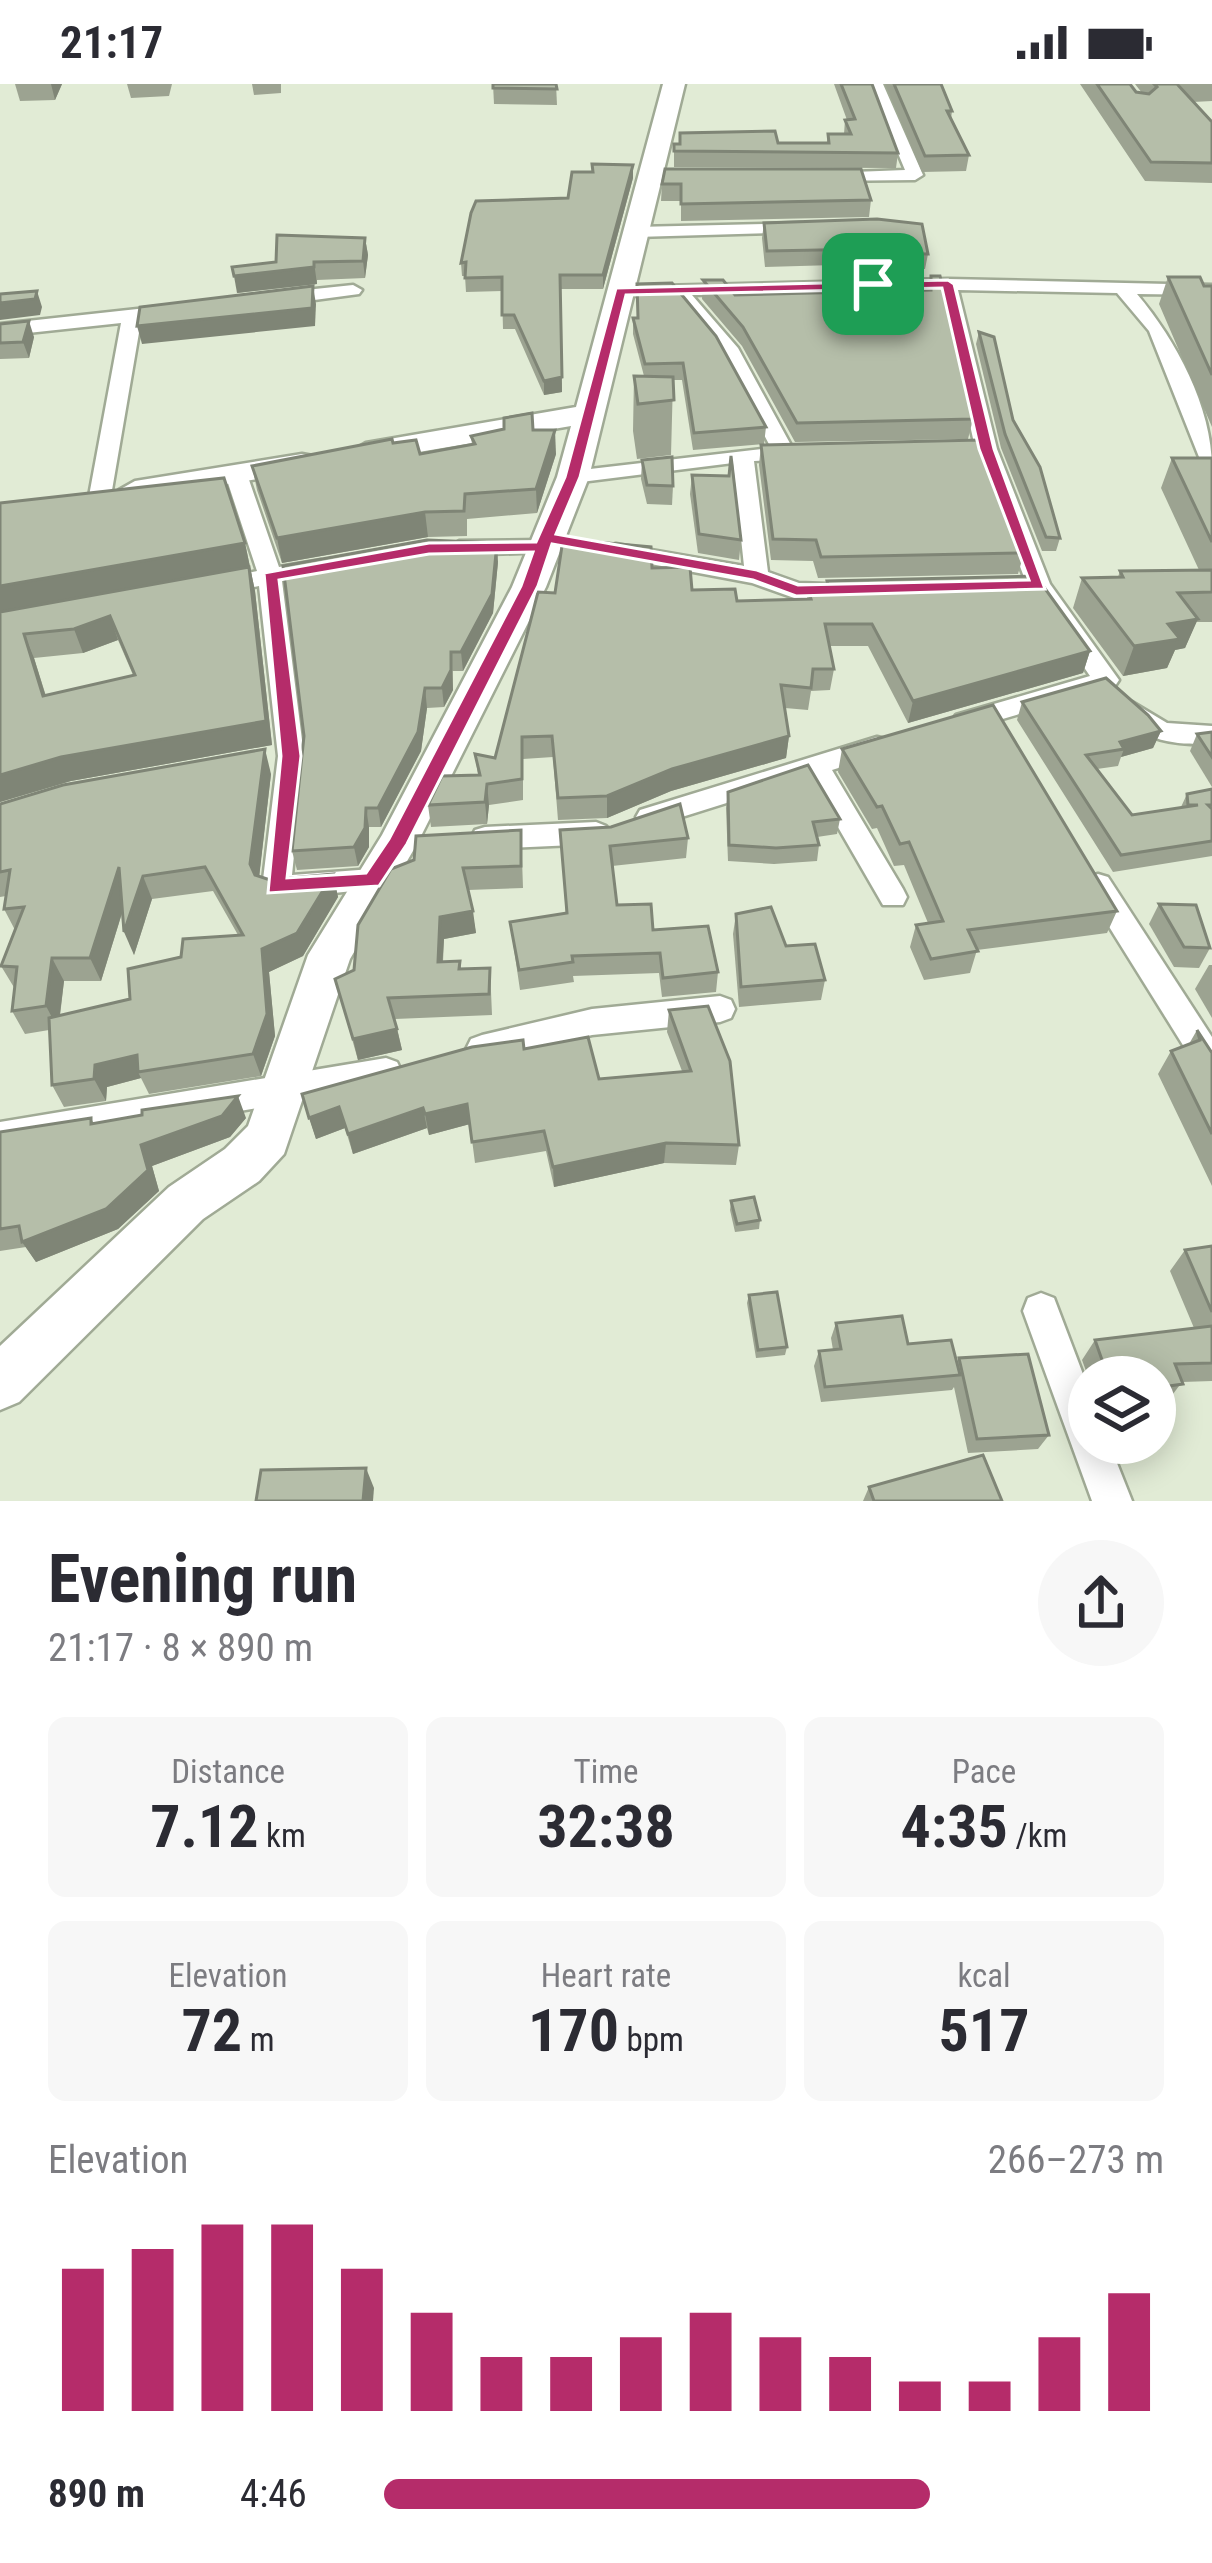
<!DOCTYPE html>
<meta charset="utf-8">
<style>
:root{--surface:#fff;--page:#f7f7f7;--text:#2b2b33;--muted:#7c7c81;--accent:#b52c6a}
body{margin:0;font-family:"Roboto Condensed",sans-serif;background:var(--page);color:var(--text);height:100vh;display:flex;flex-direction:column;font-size:45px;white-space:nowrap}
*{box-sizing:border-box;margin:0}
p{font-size:39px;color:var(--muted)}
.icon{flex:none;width:66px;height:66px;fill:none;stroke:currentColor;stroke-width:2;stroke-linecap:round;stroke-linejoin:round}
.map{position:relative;height:1417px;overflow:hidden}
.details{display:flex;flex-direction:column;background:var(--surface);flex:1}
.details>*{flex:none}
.controls{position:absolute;left:1068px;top:1272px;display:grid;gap:24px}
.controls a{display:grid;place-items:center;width:108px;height:108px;border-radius:50%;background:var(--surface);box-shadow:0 6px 30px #0003;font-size:60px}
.pin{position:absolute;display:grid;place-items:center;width:102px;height:102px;color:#fff;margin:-51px;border-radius:24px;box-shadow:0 6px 18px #0006}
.round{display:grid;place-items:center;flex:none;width:126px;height:126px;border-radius:63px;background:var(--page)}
.summary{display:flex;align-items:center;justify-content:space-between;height:204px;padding:0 48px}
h1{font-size:66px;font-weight:700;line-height:90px}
.stats{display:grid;grid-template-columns:repeat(3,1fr);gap:18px;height:204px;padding:12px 48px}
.stats div{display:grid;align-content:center;border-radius:18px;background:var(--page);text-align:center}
.stats b{font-size:60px;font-weight:700}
.stats small{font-size:33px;font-weight:400}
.stats p{font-size:33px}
.chart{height:336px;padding:24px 48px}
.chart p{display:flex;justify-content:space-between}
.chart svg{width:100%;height:216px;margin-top:12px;stroke:var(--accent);stroke-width:6}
ul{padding:0 48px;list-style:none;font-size:39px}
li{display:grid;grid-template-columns:192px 144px 1fr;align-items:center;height:90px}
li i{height:30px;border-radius:15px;background:var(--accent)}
.status{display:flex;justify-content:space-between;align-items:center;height:84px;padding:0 60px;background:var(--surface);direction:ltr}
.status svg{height:33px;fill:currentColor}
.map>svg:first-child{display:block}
</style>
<div class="status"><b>21:17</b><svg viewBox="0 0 49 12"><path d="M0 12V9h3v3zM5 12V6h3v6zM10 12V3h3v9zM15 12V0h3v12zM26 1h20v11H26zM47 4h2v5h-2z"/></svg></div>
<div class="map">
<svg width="1212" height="1417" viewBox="0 0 1212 1417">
<rect width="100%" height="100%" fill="#e1ebd5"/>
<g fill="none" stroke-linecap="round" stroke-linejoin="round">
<!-- street casing -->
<g stroke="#a0aa95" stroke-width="5">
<g id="street">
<polygon points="869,0 883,0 923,91 915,96 822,97 820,94 828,89 905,86"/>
<polygon points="800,139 806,140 806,148 636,153 627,148 636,143"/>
<path d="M948 195 1212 201V211L1137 210C1176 256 1212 323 1212 384L1201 378 1149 247 1117 209 958 206 997 365 1050 500 1119 596 1115 602 965 646 956 643 952 637 956 631 1090 592 1027 501 978 371H947L936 365 947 359H974L940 206 692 211 738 264 792 363 806 369 795 375 754 377 768 488 799 499 854 501 858 506 854 511 797 515 752 499 608 472V462L616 460 744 482 733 379 573 399 562 393 573 387 771 364 719 266 673 211 621 212 612 207 615 203Z"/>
<polygon points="353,201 362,206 359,210 277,221 268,215 277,209"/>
<polygon points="174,221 183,227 181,231 141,237 111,412 100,419 92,417 89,412 121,239 0,252 0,240"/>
<polygon points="236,384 247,390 279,483 321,476 333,483 329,488 282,497 304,672 292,791 372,785 382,788 386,796 382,804 276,815 266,812 262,804 278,672 259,502 217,510 205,502 209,497 257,487 225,390"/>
<polygon points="542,456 550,458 550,468 459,471 448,464 459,457"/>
<path d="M1132 618 1167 639 1212 642V660C1177 661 1140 658 1119 627Z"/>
<polygon points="877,653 886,655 890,662 886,669 832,686 903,805 907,813 903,821 883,821 809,693 650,743 640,740 636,733 640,726"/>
<polygon points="596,738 606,742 610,749 606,756 596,760 485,765 475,762 471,754 475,746 485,743"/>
<polygon points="1098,790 1108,793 1212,953 1212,994 1201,990 1088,809 1084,801 1088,793"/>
<polygon points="720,912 731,916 735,925 731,934 720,938 592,951 482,979 471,975 466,965 471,955 482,951 592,925"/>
<polygon points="386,974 397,978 402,988 397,998 386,1002 0,1068 0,1038"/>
<polygon points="1041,1209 1054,1214 1089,1306 1089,1359 1109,1359 1132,1417 1092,1417 1023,1227 1028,1214"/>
</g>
</g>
<!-- secondary casing -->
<g stroke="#a0aa95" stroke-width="5">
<g id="secondary">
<polygon points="663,0 685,0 589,393 546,503 417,760 350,875 284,1070 259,1097 203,1135 19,1318 0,1326 0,1262 169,1103 225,1065 248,1042 308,871 382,751 512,503 557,393 571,342 366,377 351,368 366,359 576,323"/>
<polygon points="302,370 313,372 317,379 313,386 135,415 119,406 135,397"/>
</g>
</g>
<!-- street -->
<use href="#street" fill="#fff" fill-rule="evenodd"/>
<!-- secondary -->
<use href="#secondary" fill="#fff" fill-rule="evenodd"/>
</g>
<!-- wall -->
<g fill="#9ca391" fill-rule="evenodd">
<polygon points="15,0 62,0 55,16 20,17"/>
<polygon points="127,0 172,0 169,12 131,14"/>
<polygon points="252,0 281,0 281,9 254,11"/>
<polygon points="493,0 556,0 557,21 494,20"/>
<polygon points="834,0 872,0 898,69 896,84 674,83 674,60 827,59 828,50 844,50 845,36 847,36"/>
<polygon points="885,0 941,0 952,27 951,35 969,71 966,87 922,88"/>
<polygon points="1080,0 1130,0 1136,8 1142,9 1135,0 1212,0 1212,17 1193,18 1212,38 1212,99 1145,97"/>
<polygon points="665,85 871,116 869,133 681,137 681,117 661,117 662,100"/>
<polygon points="633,94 603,205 560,205 562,308 544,311 515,245 503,245 502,207 466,208 465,192 462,192 461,179 568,114"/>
<polygon points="764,139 928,170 925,185 871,185 869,180 765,183 762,154"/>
<polygon points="365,154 368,171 365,194 317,196 317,200 237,209 276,178"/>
<polygon points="931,192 973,335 968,355 795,358 742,262 702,215 703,196 735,211 929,206"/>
<polygon points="1168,193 1204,202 1212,202 1212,343 1159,220"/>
<polygon points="633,234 766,343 764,360 693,366 682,296 673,296 671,371 637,375 633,347 634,292 644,292 633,250"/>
<polygon points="0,240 34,253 29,274 0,275"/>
<polygon points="979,248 1060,454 1056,467 1042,467 1001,364 976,260"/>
<polygon points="533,346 556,370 537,429 467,435 467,452 428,453 282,479 257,406 252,382 393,359 420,370 472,361 471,352"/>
<polygon points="761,361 1024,469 1018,490 818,494 813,477 771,476 759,381"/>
<polygon points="1172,374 1212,374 1212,538 1196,538 1185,564 1175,566 1167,584 1123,592 1073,524 1082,494 1118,493 1120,487 1199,486 1161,404"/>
<polygon points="642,376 673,402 672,421 647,420 641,395"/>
<polygon points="692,391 741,456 739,476 698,469 690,410"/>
<path d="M0 419 245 459 255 507 272 661 71 697 0 718ZM118 556 133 591 46 612 34 574 83 569Z"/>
<polygon points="498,478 493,529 463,587 453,587 453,606 444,623 427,624 421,667 381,743 369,743 369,763 358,782 297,786 292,767"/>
<polygon points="652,484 692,506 737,517 807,515 808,506 826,505 827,497 1090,567 1083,589 908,639 868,562 829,562 834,585 830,606 811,607 808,626 785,624 789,652 786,674 671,707 607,734 558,736 553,673 523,675 523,716 489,721 487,740 431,743 428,721 478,691 475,670 495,674 555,509"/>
<polygon points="1022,618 1161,647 1153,664 1121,673 1118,682 1097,685 1132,731 1181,723 1187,710 1212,705 1212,772 1113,788 1017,636"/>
<polygon points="1212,648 1212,703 1190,667 1197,650"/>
<polygon points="842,665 1117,827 1107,849 977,866 970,889 924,896 910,863 916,841 928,839 904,781 894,782 877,744 872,745 838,688"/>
<path d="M271 690 259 792 270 796 333 790 338 813 303 872 269 888 275 952 261 992 149 1010 141 994 107 1003 106 1017 64 1023 52 1001 49 946 25 950 12 927 15 905 1 882 15 846 4 825 6 812 0 813V720ZM213 807 238 851 130 915 60 932 64 897H101L123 826 134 871 152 815Z"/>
<polygon points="728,708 840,735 837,750 817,753 819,761 817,777 774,780 728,777 726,724"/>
<polygon points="521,746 523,804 468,806 476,849 444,855 443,878 460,877 461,885 490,884 492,931 395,935 402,966 358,976 335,895 354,886 358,841"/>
<polygon points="560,746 688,754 686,774 612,782 617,821 718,888 716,908 662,913 659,889 573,892 574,898 520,906 510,838 566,830"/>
<polygon points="1159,820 1210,864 1199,884 1174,883 1149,840"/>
<polygon points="736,830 786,862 825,896 821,916 739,923 733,850"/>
<polygon points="1209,881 1212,881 1212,934 1195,905"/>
<polygon points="669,926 739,1061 736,1081 664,1079 554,1103 546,1067 475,1079 470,1040 429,1051 427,1044 353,1070 345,1044 316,1055 302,1010 524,965 599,995 682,987 667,948"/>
<polygon points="1197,946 1212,969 1212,1102 1158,990 1171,967 1189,960"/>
<polygon points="91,1034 94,1040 246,1034 230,1053 152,1082 159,1107 118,1145 36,1178 26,1163 0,1167 0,1048"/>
<polygon points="731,1117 760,1136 759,1145 735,1148 730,1126"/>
<polygon points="1212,1162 1212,1297 1182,1298 1167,1318 1155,1320 1155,1293 1089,1293 1089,1295 1082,1276 1095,1256 1194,1244 1170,1187 1185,1166"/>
<polygon points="749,1211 787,1263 785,1271 756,1274 747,1219"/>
<polygon points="836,1239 908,1260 957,1278 959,1274 1049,1351 1038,1365 968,1369 954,1303 952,1306 821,1318 814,1282 819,1267 833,1266 831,1254"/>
<polygon points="869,1403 1002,1417 863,1417"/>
</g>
<!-- shaded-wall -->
<g fill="#7f8576">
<polygon points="51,0 62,0 55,16"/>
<polygon points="633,81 633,94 603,205 603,191"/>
<polygon points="365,154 368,171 365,194 363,177"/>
<polygon points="314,178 317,200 237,209 234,192"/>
<polygon points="560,191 562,308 544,311 544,297"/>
<polygon points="313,202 316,220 315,242 142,260 137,242"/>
<polygon points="37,207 42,223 40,231 0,236 0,219"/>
<polygon points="29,237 34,253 29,274 23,258"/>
<polygon points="555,346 556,370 537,429 536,405"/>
<polygon points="425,428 428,453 282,479 277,454"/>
<polygon points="245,459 255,507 272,661 71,697 0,718 0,691 61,673 249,484 0,528 0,502"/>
<polygon points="497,459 498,478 493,529 463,587 461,568"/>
<polygon points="110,532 118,556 83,569 74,545"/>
<polygon points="1198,535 1185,564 1175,566 1167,584 1123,592 1134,562 1168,540"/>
<polygon points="24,550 34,574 53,636 43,612"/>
<polygon points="1090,567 1083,589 908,639 913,617"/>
<polygon points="451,568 453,606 444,623 442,604"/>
<polygon points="425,604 427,624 421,667 381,743 378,724"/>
<polygon points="1161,647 1153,664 1121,673 1124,665 1120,658"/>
<polygon points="789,652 786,674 671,707 607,734 607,712 672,685"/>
<polygon points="265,665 271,690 258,803 250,780"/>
<polygon points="487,700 489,721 487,740 485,718"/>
<polygon points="366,724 369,743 369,763 358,782 354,763"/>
<polygon points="119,783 129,806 101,897 90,874"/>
<polygon points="333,790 338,813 303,872 269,888 275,952 261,992 253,970 262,865"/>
<polygon points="143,792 152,815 134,871 124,848"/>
<polygon points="473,827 476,849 444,855 441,899 438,878 440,833"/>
<polygon points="52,874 64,897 58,945 46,922"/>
<polygon points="397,945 402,966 358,976 353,955"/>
<polygon points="137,971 138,988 141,994 107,1003 106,1017 94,995 95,981"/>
<polygon points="238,1012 246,1034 230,1053 152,1082 159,1107 118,1145 36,1178 22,1158 141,1061"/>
<polygon points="467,1020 470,1040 429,1051 425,1030"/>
<polygon points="339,1023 345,1044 316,1055 309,1034"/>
<polygon points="423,1024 427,1044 353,1070 348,1050"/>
<polygon points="666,1059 664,1079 554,1103 553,1083"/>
<polygon points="366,1384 374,1404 373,1417 363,1417"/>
</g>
<!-- building -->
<g fill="#b5bea9" stroke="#7f8576" stroke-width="3" fill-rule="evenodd">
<polygon points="493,0 556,0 557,5 493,4"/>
<polygon points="841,0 872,0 898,69 674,67 674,60 680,60 680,49 775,47 778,59 829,59 828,50 851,50 845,36 855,35"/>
<polygon points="894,0 941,0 952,27 947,27 969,71 925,72"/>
<polygon points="1097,0 1130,0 1136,8 1149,10 1157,3 1154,0 1177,0 1212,38 1212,79 1151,78"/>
<polygon points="592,80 633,81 603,191 560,191 562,293 544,297 514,231 502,231 502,193 465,194 466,178 461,179 471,129 476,117 568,114 572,88 593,88"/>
<polygon points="665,85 861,85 871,116 681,120 681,100 662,100"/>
<polygon points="877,135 922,140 928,170 873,169 871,165 767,167 764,139"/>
<polygon points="277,151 365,154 363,177 314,178 314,183 234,192 232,183 276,178"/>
<polygon points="931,192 940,192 973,335 797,339 743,243 703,196 723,196 735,211 931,206"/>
<polygon points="1168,193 1200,193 1204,202 1212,202 1212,291"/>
<polygon points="672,199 716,252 766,343 694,349 683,279 645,280 633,234 638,234 637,200"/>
<polygon points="313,202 312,224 137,242 140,223"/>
<polygon points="37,207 35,215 0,219 0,210"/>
<polygon points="29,237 23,258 0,259 0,240"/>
<polygon points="979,248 994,253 1013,336 1040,383 1060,454 1046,453 1005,350"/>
<polygon points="634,292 673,293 674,316 638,320"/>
<polygon points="532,329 533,346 555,346 536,405 465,410 464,427 425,428 277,454 252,382 392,355 393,359 416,356 420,370 475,360 471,352 504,345 504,334"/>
<polygon points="980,356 1024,469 821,473 816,456 773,455 761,361"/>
<polygon points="731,372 741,456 699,450 692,391 729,392"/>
<polygon points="672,373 673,402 647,401 642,376"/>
<polygon points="1172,374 1212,374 1212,458"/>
<polygon points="224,394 245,459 0,502 0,419"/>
<polygon points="563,455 651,463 652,484 690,483 692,506 735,505 737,517 811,515 808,506 829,505 827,497 1036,492 1090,567 913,617 872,540 825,540 834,585 813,585 811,604 781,601 789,652 672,685 607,712 558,714 552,652 522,653 522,695 487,700 485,718 428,721 442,692 480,691 475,670 495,674 538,508 555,509"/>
<polygon points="427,456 497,459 492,510 461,568 451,568 451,586 442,604 425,604 418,648 378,724 366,724 365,744 354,763 292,767 304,652 283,482"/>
<path d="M249 483 266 637 61 673 0 691V528ZM110 532 135 591 43 612 24 550 74 545Z"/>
<polygon points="1212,486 1212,508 1178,509 1198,535 1168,540 1180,555 1134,562 1082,494 1123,493 1120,487"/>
<polygon points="1106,594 1148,631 1161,647 1120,658 1124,665 1086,671 1132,731 1198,721 1188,721 1187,710 1212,705 1212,721 1208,721 1212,725 1212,757 1121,771 1022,618"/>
<polygon points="993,621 1117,827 968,846 978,867 931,875 916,841 943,837 909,758 900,760 882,722 877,723 842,665"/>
<polygon points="1212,648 1212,673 1197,650"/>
<polygon points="265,665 250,780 255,791 270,796 333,790 297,849 262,865 267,930 253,970 138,988 137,971 95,981 94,995 52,1001 49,934 130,915 128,885 181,873 183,855 243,851 205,783 143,792 124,848 119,783 90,874 52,874 46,922 12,927 17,883 1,882 24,823 4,825 10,786 0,788 0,720 63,701"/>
<polygon points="808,681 840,735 813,738 819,761 776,764 729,761 728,708"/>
<polygon points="680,720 688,754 610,762 617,821 651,820 653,846 708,842 718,888 663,894 660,869 572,872 573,878 519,886 510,838 567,829 560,746 611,743"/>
<polygon points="521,746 521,782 463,784 473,827 440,833 438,878 460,877 459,885 490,884 489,910 388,914 397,945 353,955 335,895 354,886 358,841 391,785 414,776 416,752"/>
<polygon points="1159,820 1196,821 1210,864 1184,863"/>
<polygon points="771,823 786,862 815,860 825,896 741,903 736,830"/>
<polygon points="708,922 730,977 739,1061 666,1059 553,1083 544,1047 472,1058 467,1020 425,1030 423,1024 348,1050 339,1023 309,1034 302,1010 472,963 523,956 524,965 588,953 599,995 691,987 669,926"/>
<polygon points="1197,946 1212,969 1212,1050 1171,967 1200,956"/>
<polygon points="238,1012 222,1032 141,1061 148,1086 106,1125 22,1158 19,1142 0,1145 0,1048 91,1034 91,1040 142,1031 142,1026"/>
<polygon points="754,1113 760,1136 737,1140 731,1117"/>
<polygon points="1212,1162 1212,1228 1185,1166"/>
<polygon points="777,1208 787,1263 758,1266 749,1211"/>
<polygon points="902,1232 908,1260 951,1256 960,1291 825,1303 819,1267 841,1265 836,1239"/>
<polygon points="1212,1242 1212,1279 1175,1280 1183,1300 1155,1304 1155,1293 1108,1293 1095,1256"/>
<polygon points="1028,1270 1049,1351 977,1355 959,1274"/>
<polygon points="983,1371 1002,1417 874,1417 869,1403"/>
<polygon points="366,1384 363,1417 256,1417 261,1386"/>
</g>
<!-- route -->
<path fill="#b52c6a" stroke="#fff" stroke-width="3" fill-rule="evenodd" d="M948 196 954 200 994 365 1045 505 796 512 753 496 552 460 538 502 407 760 379 802 268 809 281 672 264 489 429 459 536 458 565 393 616 204ZM942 204 979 365 1029 496 798 501 757 486 556 450 580 393 626 211ZM533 468 521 502 389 755 366 789 287 794 301 672 279 496 429 470Z"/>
</svg>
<div class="controls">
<a><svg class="icon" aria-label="layers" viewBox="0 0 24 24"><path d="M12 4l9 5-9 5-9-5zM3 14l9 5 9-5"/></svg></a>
</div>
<div class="pin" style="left:873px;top:200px;background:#1e9e55"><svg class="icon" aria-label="arrive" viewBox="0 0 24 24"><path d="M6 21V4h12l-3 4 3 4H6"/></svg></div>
</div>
<section class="details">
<div class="summary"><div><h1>Evening run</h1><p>21:17 · 8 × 890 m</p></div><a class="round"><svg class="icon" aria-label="share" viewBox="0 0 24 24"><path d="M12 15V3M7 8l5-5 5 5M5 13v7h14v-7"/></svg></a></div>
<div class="stats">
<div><p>Distance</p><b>7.12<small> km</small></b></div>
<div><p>Time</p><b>32:38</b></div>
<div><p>Pace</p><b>4:35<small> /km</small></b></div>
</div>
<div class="stats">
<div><p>Elevation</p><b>72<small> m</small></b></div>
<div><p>Heart rate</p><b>170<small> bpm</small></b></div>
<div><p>kcal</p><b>517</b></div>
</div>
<div class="chart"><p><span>Elevation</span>266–273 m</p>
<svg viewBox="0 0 160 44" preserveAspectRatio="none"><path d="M5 44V15M15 44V11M25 44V6M35 44V6M45 44V15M55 44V24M65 44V33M75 44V33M85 44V29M95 44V24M105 44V29M115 44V33M125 44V38M135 44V38M145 44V29M155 44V20"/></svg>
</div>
<ul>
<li><b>890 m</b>4:46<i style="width:70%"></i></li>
</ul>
</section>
